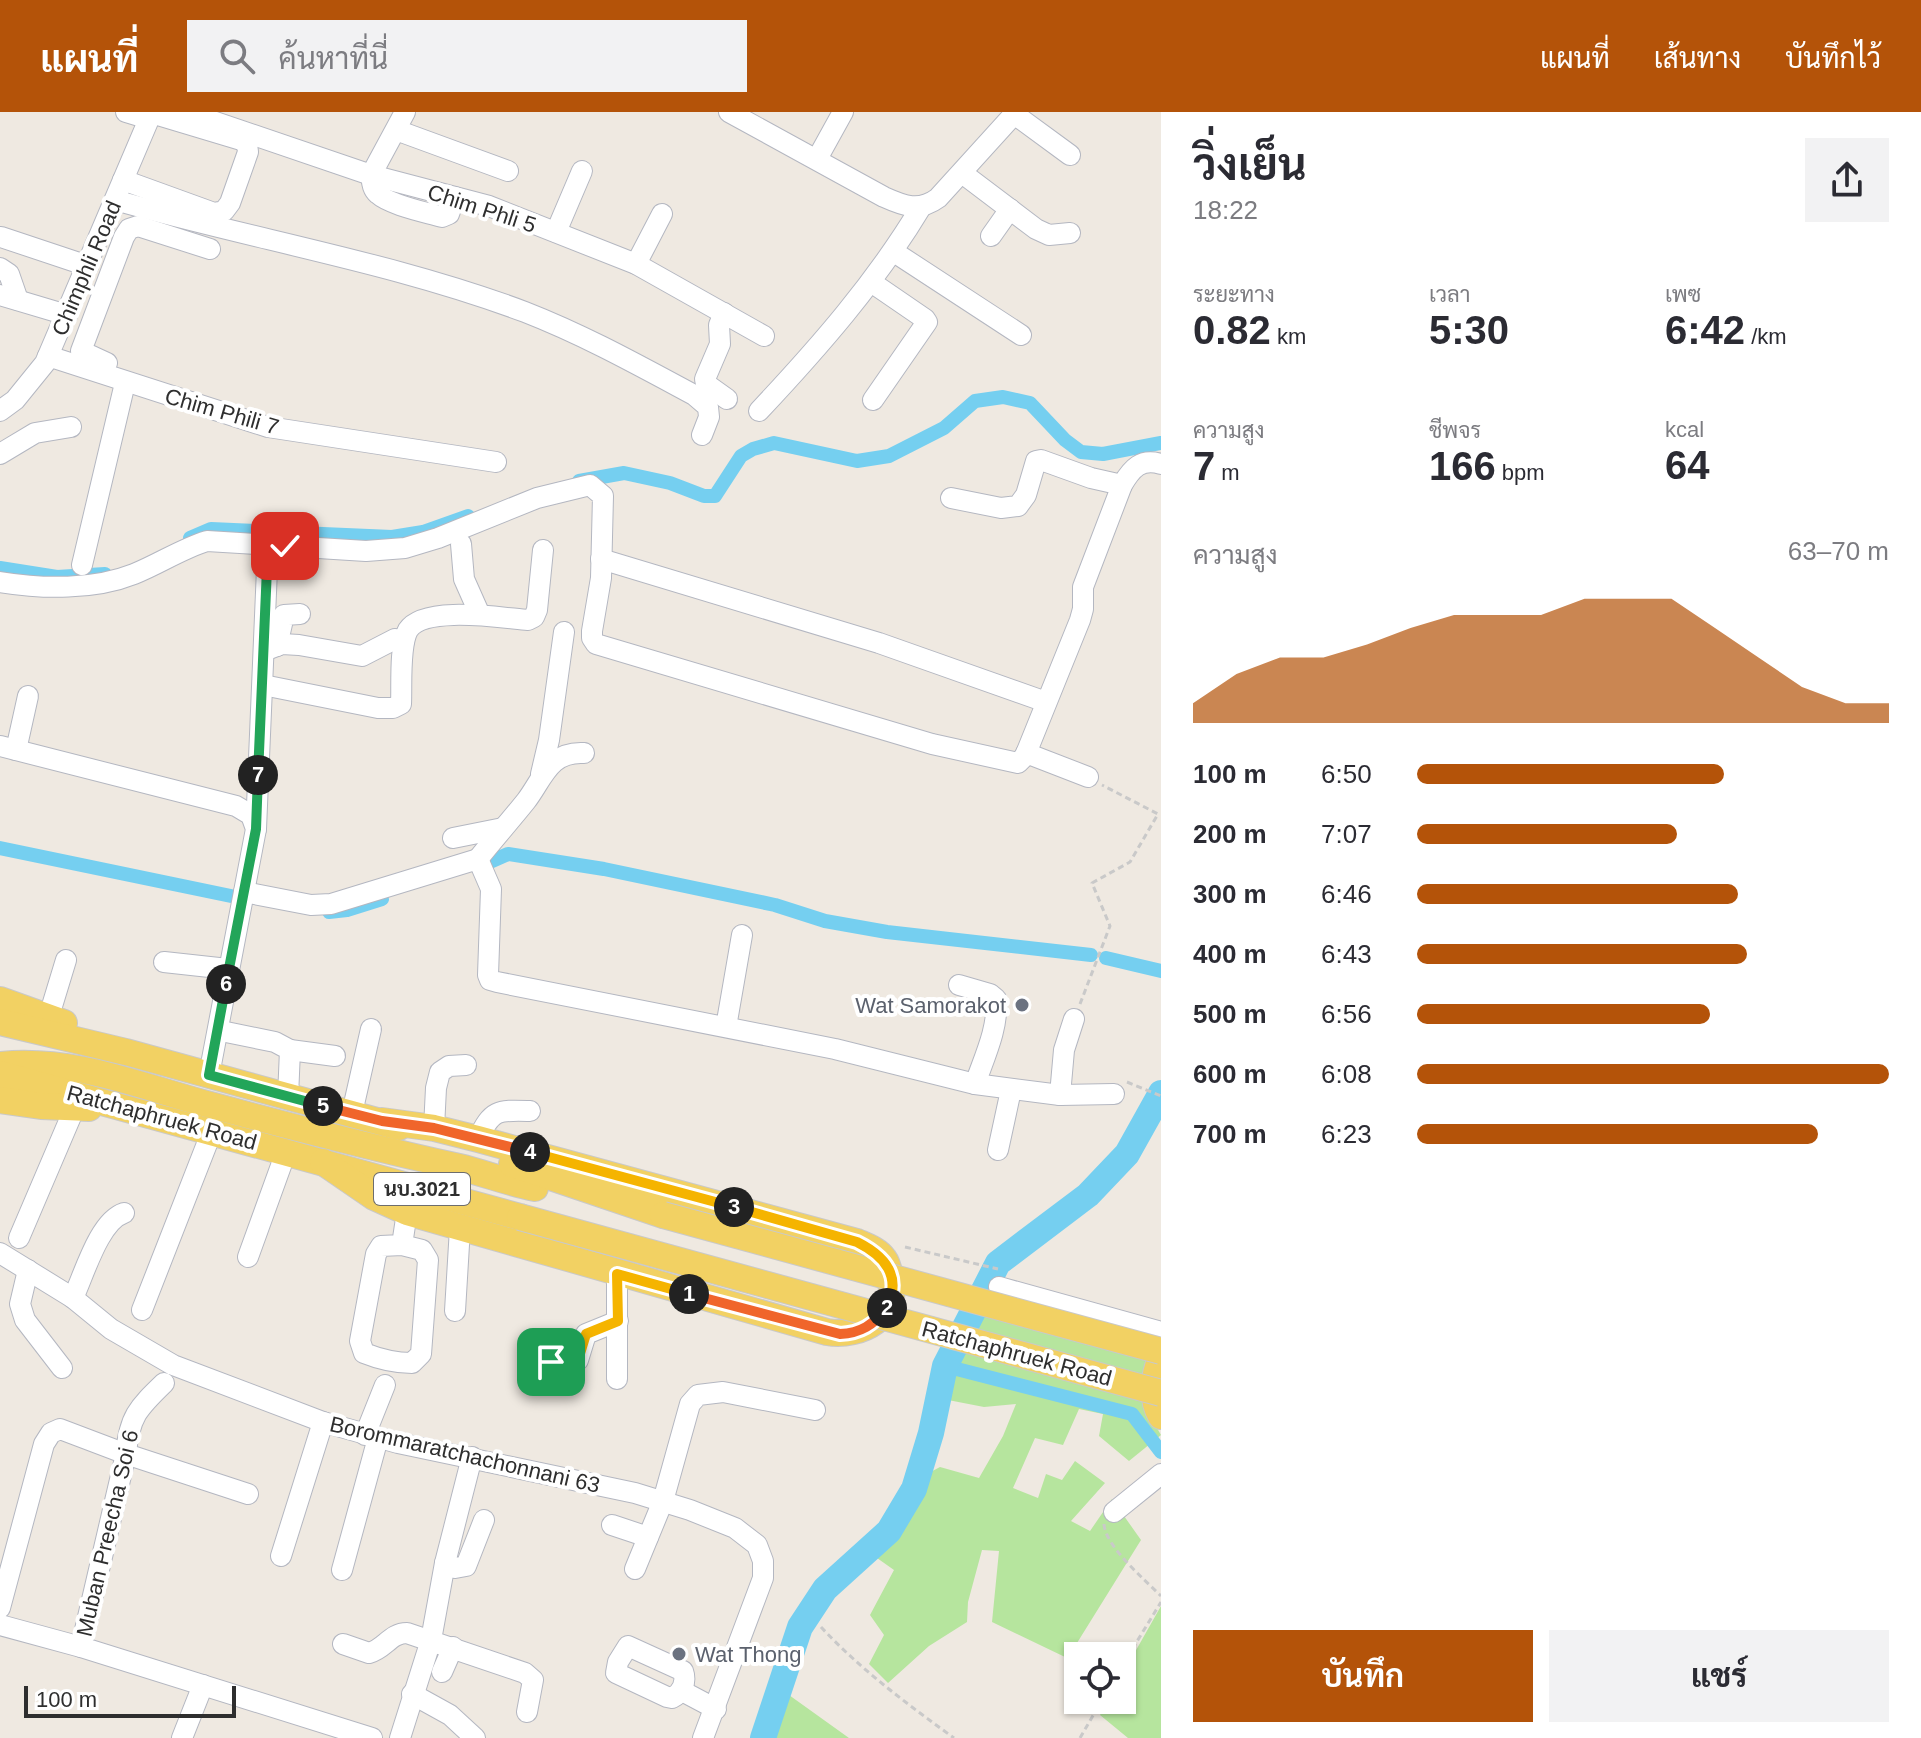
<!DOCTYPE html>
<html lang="th">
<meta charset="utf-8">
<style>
:root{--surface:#fff;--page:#f2f2f3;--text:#2b2b33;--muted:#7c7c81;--accent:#b45309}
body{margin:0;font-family:Helvetica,Sarabun,sans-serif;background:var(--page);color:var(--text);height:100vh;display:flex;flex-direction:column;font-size:30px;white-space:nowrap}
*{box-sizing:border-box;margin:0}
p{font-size:26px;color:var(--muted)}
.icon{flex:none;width:44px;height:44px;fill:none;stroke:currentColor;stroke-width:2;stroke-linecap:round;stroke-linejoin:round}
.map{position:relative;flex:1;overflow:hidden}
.details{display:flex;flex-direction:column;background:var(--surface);width:760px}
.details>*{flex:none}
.buttons{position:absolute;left:1064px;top:1530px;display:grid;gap:16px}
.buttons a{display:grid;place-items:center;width:72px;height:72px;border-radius:0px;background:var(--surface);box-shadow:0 2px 6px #0004;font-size:40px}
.scale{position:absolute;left:24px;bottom:20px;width:212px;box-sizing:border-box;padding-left:8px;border:4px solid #2e2e2e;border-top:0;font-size:22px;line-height:28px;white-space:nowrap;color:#2e2e2e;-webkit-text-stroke:6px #fff;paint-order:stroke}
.pin{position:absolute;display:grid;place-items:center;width:68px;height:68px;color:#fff;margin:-34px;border-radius:16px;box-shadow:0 4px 12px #0006}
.km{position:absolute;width:40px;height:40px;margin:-20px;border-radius:50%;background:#222;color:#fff;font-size:22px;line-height:40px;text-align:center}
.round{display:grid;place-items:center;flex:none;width:84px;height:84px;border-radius:0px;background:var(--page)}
.overview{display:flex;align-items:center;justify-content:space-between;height:136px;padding:0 32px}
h1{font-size:44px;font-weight:700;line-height:60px}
.stats{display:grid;grid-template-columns:repeat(3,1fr);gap:12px;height:136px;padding:8px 32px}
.stats div{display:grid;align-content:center}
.stats b{font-size:40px;font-weight:700}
.stats small{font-size:22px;font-weight:400}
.stats p{font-size:22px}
.chart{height:224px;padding:16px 32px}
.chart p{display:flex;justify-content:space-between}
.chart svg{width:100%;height:144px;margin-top:8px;fill:var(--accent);opacity:.7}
.cta{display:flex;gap:16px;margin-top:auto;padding:16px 32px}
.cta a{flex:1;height:92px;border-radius:0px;background:var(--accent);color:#fff;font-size:32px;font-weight:700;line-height:92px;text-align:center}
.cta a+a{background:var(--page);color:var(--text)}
ul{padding:0 32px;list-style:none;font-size:26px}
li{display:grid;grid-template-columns:128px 96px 1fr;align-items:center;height:60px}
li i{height:20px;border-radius:10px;background:var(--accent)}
header{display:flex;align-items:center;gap:48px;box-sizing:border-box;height:112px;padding:0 40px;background:var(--accent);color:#fff}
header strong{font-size:38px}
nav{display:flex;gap:44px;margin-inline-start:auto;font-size:28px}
.search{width:560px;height:72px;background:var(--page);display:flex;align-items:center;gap:20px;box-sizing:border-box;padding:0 28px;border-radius:0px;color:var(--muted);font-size:30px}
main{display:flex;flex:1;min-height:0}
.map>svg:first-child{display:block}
</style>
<header>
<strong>แผนที่</strong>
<div class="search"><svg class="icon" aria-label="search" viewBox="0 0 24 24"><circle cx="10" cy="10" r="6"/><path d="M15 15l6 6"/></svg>ค้นหาที่นี่</div>
<nav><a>แผนที่</a><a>เส้นทาง</a><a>บันทึกไว้</a></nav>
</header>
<main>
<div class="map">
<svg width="1161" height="1626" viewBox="0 0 1161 1626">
<rect width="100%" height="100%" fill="#efe9e1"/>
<!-- green -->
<g fill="#b6e59e">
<polygon points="989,1175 1161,1227 1143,1292 1161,1323 1129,1349 1099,1324 1103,1302 1079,1297 1063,1333 1035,1326 1013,1376 1038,1386 1046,1362 1062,1368 1075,1349 1105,1371 1071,1409 1090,1419 1112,1387 1141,1428 1077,1531 1065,1545 992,1510 999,1439 982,1438 968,1490 967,1510 929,1534 888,1571 869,1552 884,1523 870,1503 894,1458 877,1446 916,1383 925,1363 940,1355 979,1366 1003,1324 1016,1292 984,1295 948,1288 951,1264"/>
<polygon points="1161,1494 1161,1626 1128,1626 1100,1603 1108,1588 1122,1588 1122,1563"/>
<polygon points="789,1583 849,1626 758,1626 767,1596 781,1601"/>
</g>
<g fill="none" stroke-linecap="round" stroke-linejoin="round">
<!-- canal -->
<g stroke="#75cff0" stroke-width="14">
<polyline points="579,369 624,361 670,371 704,384 715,384 741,344 753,337 774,331 857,349 889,344 944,316 975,289 1003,285 1030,291 1065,328 1081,340 1103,342 1161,331"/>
<polyline points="190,426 211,417 392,425 423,420 468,404"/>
<polyline points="0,456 57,465 105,462"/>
<polyline points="0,736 231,784"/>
<polyline points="492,749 508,742 604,757 775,793 825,809 887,820 1091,843"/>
<polyline points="329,800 347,798 382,787"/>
<polyline points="1106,846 1161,859"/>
<polyline points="945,1254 1132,1302 1161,1340"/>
</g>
<!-- river -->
<polyline stroke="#75cff0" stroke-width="26" points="763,1626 800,1515 825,1477 889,1419 914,1377 931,1321 945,1254 998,1151 1088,1083 1127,1042 1161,981"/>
<!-- minor casing -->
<g stroke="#b4b7c1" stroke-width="22">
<g id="minor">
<polyline points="126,0 149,7"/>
<polyline points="186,0 371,63 489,94 636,152 764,224"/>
<path d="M405 0 371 63C372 70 372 77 378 82 390 93 425 100 442 105L449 102 455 85"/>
<path d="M729 0 884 85C904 94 919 100 938 86L1016 0"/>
<polyline points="1014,2 1070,43"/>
<polyline points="396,18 508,59"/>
<polyline points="817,47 843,0"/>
<polyline points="962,61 1036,117 1049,123 1070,121"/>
<polyline points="123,68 214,101 224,99 230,91 248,40 247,32 241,28 151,1"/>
<path d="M115 88C250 127 392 150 525 200 584 223 638 253 694 283L708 295 709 305 702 323"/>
<polyline points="556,120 582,59"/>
<polyline points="991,124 1010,97"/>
<polyline points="1,125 88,154"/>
<polyline points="894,140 1021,223"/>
<polyline points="636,152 662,102"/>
<polyline points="0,156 9,162 18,188"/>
<polyline points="871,170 925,207 927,210 873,288"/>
<polyline points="0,183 67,203"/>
<polyline points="724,201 719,213 720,232 705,267 706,272 727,287"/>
<polyline points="48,244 268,315 496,350"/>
<polyline points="107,251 81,239 124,125 129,117 138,114 210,137"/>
<polyline points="0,299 15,288 45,251 152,0"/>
<path d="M759 299C819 235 876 170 921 95"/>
<polyline points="0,342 35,321 71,315"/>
<polyline points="951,386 1001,396 1018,394 1026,383 1036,349 1041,348 1091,366 1122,373"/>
<polyline points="461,432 464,467 480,503"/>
<polyline points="601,447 879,531 1046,590"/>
<polyline points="82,453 125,271"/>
<path d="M0 470C43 477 94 478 134 462 159 452 181 437 207 429L366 439 405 436 438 426 537 386 590 373 603 384 601 466 592 519V526L596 532 932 632 1018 651 1025 644 1080 508 1083 497V475L1122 373C1132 356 1141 346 1161 352"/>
<polyline points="277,534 284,503 300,502"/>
<polyline points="264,539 282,532 299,533 362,544 395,527 404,529"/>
<path d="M263 573 378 596H393L401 592C402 574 399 534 408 518 424 493 502 506 528 508L534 505 537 498 543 438"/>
<polyline points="0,634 236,694 251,703 256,717 209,963"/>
<polyline points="16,638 28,584"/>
<polyline points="1026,641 1088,665"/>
<polyline points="541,662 549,628 564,520"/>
<polyline points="256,717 268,433"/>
<polyline points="453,726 503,716"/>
<path d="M478 747C493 728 510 709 526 689 543 667 549 639 584 641"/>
<polyline points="244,780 311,793 331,792 478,747 491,777 488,863 490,868 497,870 835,937 975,972 1060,983 1114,982"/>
<polyline points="164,850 228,857"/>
<path d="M959 873 990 882 996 887C999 915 984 946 975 972"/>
<polyline points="49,904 66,848"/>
<polyline points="726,915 742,823"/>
<polyline points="226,920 275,930 290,938 288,985"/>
<polyline points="290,938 335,944"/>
<polyline points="1060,983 1064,938 1074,907"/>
<polyline points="352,1001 371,917"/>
<polyline points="434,1016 436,976 440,960 449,954 466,953"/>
<path d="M478 1027C492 997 498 998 530 999"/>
<polyline points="998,1038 1011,978"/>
<polyline points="19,1126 75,995"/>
<path d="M402 1133 422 1138 428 1148 421 1242 412 1251C396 1251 379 1247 364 1241L360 1229 376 1142 381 1134 402 1133 407 1100"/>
<polyline points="0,1141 73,1186 111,1217 173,1253 323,1310 398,1331 635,1381 690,1398 735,1416 757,1433 763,1449 763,1466 703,1626"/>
<polyline points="248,1145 286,1040"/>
<polyline points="28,1158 20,1192 25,1208 62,1256"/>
<polyline points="617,1162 617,1267"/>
<polyline points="999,1175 1161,1220"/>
<path d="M73 1186C84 1163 99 1109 124 1101"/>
<polyline points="142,1198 212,1019"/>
<polyline points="455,1199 460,1116"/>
<polyline points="551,1250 570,1251 578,1248 586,1222 618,1209"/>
<polyline points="365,1323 385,1273"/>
<polyline points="1114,1400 1161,1362"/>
<polyline points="612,1413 648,1425"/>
<polyline points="281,1444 323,1310"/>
<polyline points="445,1451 455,1456 466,1454 484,1408"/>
<polyline points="635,1457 663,1389 690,1292 698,1283 723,1280 815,1298"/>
<polyline points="342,1458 378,1326"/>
<polyline points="0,1496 44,1332 51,1321 60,1317 126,1342 248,1382"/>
<polyline points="0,1513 81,1535 372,1626"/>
<path d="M343 1532 369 1541C385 1537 390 1521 407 1521L525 1561 533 1568 527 1600"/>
<path d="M628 1534 683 1559C687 1570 682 1581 672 1586L667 1585 616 1561 618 1550Z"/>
<path d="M81 1535 126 1342C129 1305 138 1296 164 1271"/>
<polyline points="442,1560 453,1535"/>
<polyline points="682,1579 716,1597"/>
<polyline points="412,1582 450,1603 475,1626"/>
<polyline points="182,1626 203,1573"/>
<polyline points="400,1626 431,1528 445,1451 472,1345"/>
</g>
</g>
<!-- major casing -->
<g stroke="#c9c9c9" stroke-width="28">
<g id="major">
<polyline points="0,888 64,911"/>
<polyline points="0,910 126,940 399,1015"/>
<path d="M0 953C73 946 134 972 203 991 288 1014 373 1036 459 1055 484 1061 509 1071 535 1076"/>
<polyline points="0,962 520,1105"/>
<polyline points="0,988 41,994 89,996"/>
<path d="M323 1050 374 1085 407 1100 827 1220C860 1226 901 1204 890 1165 889 1159 887 1151 884 1147 878 1138 866 1134 857 1130L478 1027 434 1016 382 1009"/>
<polyline points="512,1052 663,1103"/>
<path d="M1161 1247C1153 1265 1151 1286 1161 1304"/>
</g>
</g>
<!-- path -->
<g stroke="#c9c9c9" stroke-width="3" stroke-dasharray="6 4" stroke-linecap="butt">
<polyline points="1080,892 1110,814 1092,771 1130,750 1158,702 1102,673"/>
<polyline points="1127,970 1161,984"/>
<polyline points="905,1135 998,1157"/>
<path d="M1104 1412C1105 1434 1145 1468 1161 1484"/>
<path d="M821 1515C860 1557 907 1592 954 1626"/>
<polyline points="1122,1554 1161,1490"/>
<polyline points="1080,1626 1102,1588"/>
</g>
<!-- minor -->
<use href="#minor" stroke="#fff" stroke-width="20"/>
<!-- major -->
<use href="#major" stroke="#f2d163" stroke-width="26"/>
<!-- major-bridge casing -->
<g stroke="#c9c9c9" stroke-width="28" stroke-linecap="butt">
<g id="major-bridge">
<polyline points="663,1103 1161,1239"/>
<polyline points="520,1105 1161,1281"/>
</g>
</g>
<!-- major-bridge -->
<use href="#major-bridge" stroke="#f2d163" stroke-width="26"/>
</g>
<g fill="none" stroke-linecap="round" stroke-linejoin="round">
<!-- split-1 casing -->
<g stroke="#fff" stroke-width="16">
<polyline id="split-1" points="551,1250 570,1251 578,1248 586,1222 618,1209 617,1162 689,1182"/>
</g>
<!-- split-2 casing -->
<g stroke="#fff" stroke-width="16">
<path id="split-2" d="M689 1182 840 1222C861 1221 873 1213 887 1196"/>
</g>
<!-- split-3 casing -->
<g stroke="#fff" stroke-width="16">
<path id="split-3" d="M734 1095 857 1130C885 1144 902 1164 887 1196"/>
</g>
<!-- split-4 casing -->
<g stroke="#fff" stroke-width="16">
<polyline id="split-4" points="530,1040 734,1095"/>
</g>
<!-- split-5 casing -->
<g stroke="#fff" stroke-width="16">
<polyline id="split-5" points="323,994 382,1009 434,1016 530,1040"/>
</g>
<!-- split-6 casing -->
<g stroke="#fff" stroke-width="16">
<polyline id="split-6" points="226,872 209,963 323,994"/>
</g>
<!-- split-7 casing -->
<g stroke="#fff" stroke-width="16">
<polyline id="split-7" points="226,872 256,717 258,663"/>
</g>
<!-- split-8 casing -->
<g stroke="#fff" stroke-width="16">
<polyline id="split-8" points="258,663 268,433 285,434"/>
</g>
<!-- split-1 -->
<use href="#split-1" stroke="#f5b400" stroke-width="10"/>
<!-- split-2 -->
<use href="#split-2" stroke="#f0652b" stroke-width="10"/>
<!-- split-3 -->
<use href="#split-3" stroke="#f5b400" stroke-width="10"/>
<!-- split-4 -->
<use href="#split-4" stroke="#f5b400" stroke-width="10"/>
<!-- split-5 -->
<use href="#split-5" stroke="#f0652b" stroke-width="10"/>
<!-- split-6 -->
<use href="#split-6" stroke="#22a559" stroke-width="10"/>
<!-- split-7 -->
<use href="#split-7" stroke="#22a559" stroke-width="10"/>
<!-- split-8 -->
<use href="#split-8" stroke="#22a559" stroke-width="10"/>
</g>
<!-- markers -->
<g fill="#6b7280" stroke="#fff" stroke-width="3">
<circle cx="1022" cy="893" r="8"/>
<circle cx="679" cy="1542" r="8"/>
</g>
<g text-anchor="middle" stroke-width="8" stroke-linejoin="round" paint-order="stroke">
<!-- shield labels -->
<rect fill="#fff" stroke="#6d6d6d" stroke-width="2" x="374" y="1061" width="96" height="32" rx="6"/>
<g font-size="20" font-weight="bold" fill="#2e2e2e">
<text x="422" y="1084">นบ.3021</text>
</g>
<!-- street labels -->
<g font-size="22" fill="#2e2e2e" stroke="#fff">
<text transform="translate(482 96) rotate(18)" y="8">Chim Phli 5</text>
<text transform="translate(86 156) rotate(-67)" y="8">Chimphli Road</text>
<text transform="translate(222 299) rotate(16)" y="8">Chim Phili 7</text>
<text transform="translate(162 1005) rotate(15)" y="8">Ratchaphruek Road</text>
<text transform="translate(1017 1241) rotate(15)" y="8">Ratchaphruek Road</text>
<text transform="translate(465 1342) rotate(13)" y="8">Borommaratchachonnani 63</text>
<text transform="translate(107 1421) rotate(-77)" y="8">Muban Preecha Soi 6</text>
</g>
<!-- worship labels -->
<g font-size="22" fill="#5b616d" stroke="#fff" text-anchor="end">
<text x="1006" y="901">Wat Samorakot</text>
<text x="695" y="1550" text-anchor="start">Wat Thong</text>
</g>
</g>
</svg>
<div class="buttons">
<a><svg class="icon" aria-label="locate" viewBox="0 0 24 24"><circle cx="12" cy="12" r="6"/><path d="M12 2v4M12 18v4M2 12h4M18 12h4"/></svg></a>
</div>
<div class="scale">100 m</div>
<div class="pin" style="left:551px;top:1250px;background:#1e9e55"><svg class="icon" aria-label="arrive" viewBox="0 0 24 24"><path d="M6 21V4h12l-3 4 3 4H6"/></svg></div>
<div class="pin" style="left:285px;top:434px;background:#d93025"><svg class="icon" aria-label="check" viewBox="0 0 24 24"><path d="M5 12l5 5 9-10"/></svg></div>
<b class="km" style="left:689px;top:1182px">1</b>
<b class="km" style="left:887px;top:1196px">2</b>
<b class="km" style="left:734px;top:1095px">3</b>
<b class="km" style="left:530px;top:1040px">4</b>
<b class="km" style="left:323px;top:994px">5</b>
<b class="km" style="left:226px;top:872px">6</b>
<b class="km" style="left:258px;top:663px">7</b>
</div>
<section class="details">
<div class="overview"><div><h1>วิ่งเย็น</h1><p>18:22</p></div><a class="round"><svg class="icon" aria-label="share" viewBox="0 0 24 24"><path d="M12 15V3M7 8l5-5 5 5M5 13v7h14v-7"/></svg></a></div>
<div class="stats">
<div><p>ระยะทาง</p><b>0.82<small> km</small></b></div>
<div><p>เวลา</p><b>5:30</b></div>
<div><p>เพซ</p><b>6:42<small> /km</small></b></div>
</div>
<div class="stats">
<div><p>ความสูง</p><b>7<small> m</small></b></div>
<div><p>ชีพจร</p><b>166<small> bpm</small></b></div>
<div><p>kcal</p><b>64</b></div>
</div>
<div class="chart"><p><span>ความสูง</span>63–70 m</p>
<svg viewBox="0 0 160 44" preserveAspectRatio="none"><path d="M0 44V38L10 29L20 24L30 24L40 20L50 15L60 11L70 11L80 11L90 6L100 6L110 6L120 15L130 24L140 33L150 38L160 38V44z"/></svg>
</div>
<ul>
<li><b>100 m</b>6:50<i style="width:65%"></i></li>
<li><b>200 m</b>7:07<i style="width:55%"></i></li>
<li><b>300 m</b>6:46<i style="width:68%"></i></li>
<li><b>400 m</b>6:43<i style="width:70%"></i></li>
<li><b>500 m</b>6:56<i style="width:62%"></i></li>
<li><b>600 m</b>6:08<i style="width:100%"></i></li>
<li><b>700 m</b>6:23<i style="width:85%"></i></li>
</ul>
<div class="cta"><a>บันทึก</a><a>แชร์</a></div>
</section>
</main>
